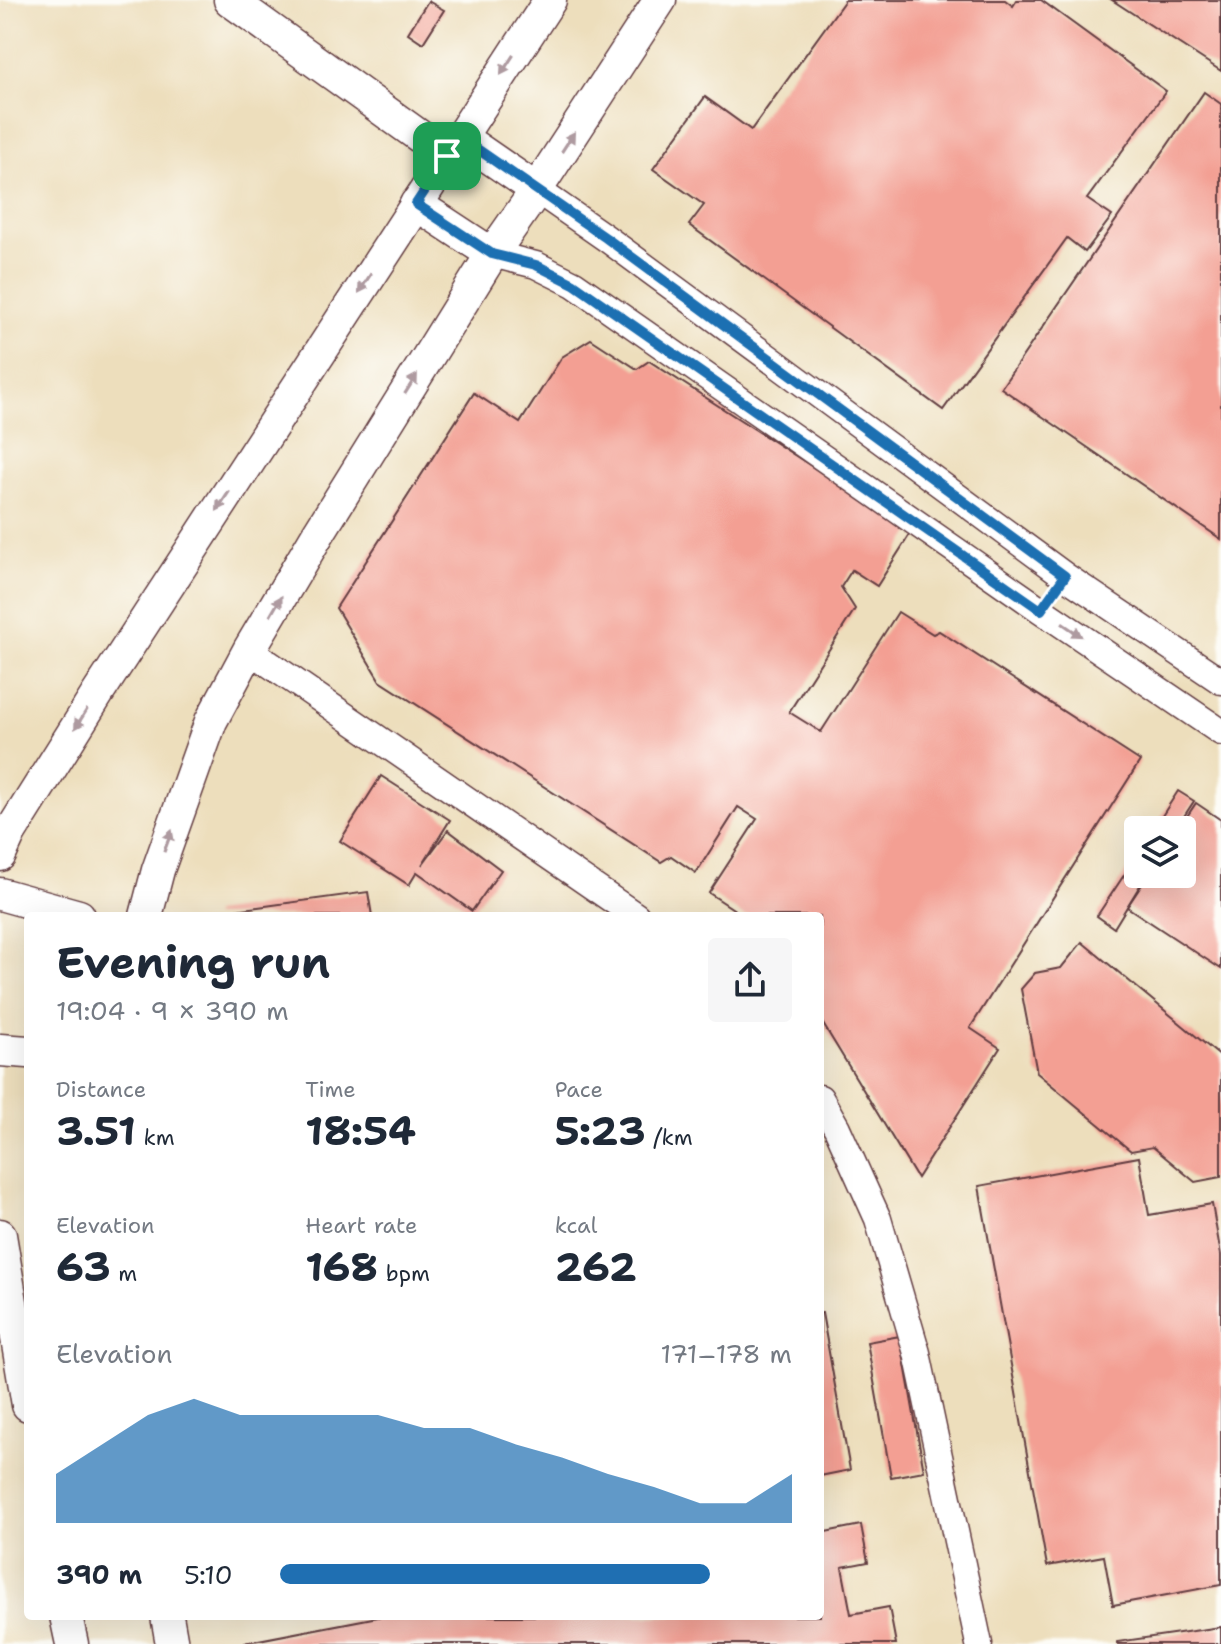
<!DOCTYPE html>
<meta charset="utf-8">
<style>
:root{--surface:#fff;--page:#f6f6f7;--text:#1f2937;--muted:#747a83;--accent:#1f6fb2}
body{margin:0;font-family:"Shantell Sans",sans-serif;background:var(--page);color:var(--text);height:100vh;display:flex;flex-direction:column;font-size:30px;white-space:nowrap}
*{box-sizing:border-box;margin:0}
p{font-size:26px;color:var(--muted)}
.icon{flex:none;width:44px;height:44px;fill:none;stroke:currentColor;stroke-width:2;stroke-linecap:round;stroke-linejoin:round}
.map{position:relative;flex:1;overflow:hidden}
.panel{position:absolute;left:24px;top:912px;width:800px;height:708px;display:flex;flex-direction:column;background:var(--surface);border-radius:8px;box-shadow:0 8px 32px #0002}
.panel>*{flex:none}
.fabs{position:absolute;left:1124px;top:816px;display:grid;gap:16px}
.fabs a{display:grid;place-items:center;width:72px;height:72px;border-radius:8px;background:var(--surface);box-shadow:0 8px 32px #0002;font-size:40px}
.pin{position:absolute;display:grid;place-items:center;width:68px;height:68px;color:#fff;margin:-34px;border-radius:16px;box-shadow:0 4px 12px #0006}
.round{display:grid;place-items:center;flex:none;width:84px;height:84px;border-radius:8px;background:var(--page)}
.overview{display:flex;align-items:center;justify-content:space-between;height:136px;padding:0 32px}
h1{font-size:44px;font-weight:700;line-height:60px}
.figures{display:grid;grid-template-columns:repeat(3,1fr);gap:12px;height:136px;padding:8px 32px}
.figures div{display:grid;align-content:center}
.figures b{font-size:40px;font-weight:700}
.figures small{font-size:22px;font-weight:400}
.figures p{font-size:22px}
.chart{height:224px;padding:16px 32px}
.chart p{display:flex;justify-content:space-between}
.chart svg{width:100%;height:144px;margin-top:8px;fill:var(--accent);opacity:.7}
ul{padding:0 32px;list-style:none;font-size:26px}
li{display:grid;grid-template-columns:128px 96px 1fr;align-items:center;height:60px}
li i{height:20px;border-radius:10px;background:var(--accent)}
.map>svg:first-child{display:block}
</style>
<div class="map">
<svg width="1221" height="1644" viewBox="0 0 1221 1644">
<rect width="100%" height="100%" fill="#fdfcf7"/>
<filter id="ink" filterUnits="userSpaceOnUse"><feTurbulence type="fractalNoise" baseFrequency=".0125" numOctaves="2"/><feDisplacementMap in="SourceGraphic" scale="16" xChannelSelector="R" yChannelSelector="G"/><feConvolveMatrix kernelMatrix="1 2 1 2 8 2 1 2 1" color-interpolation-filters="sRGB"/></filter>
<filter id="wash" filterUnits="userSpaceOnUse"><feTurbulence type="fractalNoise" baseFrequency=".006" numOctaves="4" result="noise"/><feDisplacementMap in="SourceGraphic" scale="32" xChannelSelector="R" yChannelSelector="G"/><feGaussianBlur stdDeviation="1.8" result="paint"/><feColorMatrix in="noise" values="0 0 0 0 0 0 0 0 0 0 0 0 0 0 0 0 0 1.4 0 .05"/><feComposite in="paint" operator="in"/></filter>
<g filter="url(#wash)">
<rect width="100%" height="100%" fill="#eddebc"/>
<g id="blocks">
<!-- building -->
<g fill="#f39f93">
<polygon points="845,0 1005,0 1013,6 1017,0 1041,0 1166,91 1087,199 1112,216 1085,252 1067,238 943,410 689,225 704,205 653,169 705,97 751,130"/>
<polygon points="1112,0 1221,0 1221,71"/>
<polygon points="428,1 444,10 423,43 408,33"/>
<polygon points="1204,92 1221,104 1221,539 1001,388"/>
<polygon points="591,339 637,369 649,361 912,531 877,586 852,570 841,587 855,609 789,712 821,732 898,612 933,634 939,631 1140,761 970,1028 1000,1048 917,1178 820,1019 820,916 744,916 709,893 757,819 738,807 696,873 671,856 661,862 380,681 336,608 474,393 520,423 562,357"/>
<polygon points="381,776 450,820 422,865 448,830 501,870 472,911 417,872 409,885 340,841"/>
<polygon points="1178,791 1194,801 1175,830 1153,830"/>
<polygon points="1196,803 1221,820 1221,969 1127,907 1149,874 1182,874 1182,830 1178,830"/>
<polygon points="1138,854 1138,874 1147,874 1114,928 1097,916"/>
<polygon points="368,892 372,916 213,916 214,913"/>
<polygon points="1082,942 1221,1057 1221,1177 1195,1182 1153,1147 1131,1151 1037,1073 1021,989 1035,973 1061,968"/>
<polygon points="1139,1157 1149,1215 1212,1204 1221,1255 1221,1585 1113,1605 1104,1556 1047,1566 979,1186"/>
<polygon points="820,1313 822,1313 850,1470 820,1476"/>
<polygon points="900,1336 924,1471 891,1477 867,1342"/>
<polygon points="861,1525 868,1562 842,1567 851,1614 889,1607 896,1644 243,1644 243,1643 383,1616 820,1616 820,1533"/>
<polygon points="1221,1627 1221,1644 1117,1644 1117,1642"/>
</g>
</g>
</g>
<g filter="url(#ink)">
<use href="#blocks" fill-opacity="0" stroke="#623c41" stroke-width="2"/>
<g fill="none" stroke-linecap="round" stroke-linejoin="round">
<!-- minor casing -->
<g stroke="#623c41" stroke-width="29">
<g id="minor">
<polyline points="537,190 606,238 1065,576 1221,681"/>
<polyline points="492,254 536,265 574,284 1041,610 1221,732"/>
<polyline points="249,650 636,916"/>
<polyline points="820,1098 837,1128 878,1219 917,1353 979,1644"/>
</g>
</g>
<!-- tertiary casing -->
<g stroke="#623c41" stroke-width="35">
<g id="tertiary">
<polyline points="230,0 447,156"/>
<polyline points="460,137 537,190"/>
<polyline points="416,204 492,254"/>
<polyline points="0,855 10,833 98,693 550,0"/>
<polyline points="0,894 79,916"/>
<polyline points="146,916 158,870 211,721 249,650 318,534 492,254 529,201 660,0"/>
<polyline points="0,1050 28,1052"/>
<polyline points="0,1235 28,1405"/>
<polyline points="66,1616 72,1644"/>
<polyline points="167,1616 172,1644"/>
</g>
</g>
<!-- minor -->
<use href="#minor" stroke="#fff" stroke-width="26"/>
<!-- tertiary -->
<use href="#tertiary" stroke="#fff" stroke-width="32"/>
</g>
<!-- one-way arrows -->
<defs><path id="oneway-solid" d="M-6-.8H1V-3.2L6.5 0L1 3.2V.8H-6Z" transform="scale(2)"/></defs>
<g fill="#ae9aa0">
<use href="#oneway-solid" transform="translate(507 65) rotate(123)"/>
<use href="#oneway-solid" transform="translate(568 142) rotate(-57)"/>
<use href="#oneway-solid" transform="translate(365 283) rotate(123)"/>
<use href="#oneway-solid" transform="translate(411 384) rotate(-58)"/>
<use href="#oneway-solid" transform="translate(223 501) rotate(123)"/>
<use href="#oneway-solid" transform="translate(276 606) rotate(-60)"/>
<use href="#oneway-solid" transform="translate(1072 630) rotate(34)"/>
<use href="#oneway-solid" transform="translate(81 719) rotate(122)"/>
<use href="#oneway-solid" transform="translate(168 841) rotate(-70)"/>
</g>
</g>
<g fill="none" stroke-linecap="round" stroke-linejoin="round" filter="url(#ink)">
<!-- route casing -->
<g stroke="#fff" stroke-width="16">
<polygon id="route" points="460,137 606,238 1065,576 1041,610 574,284 536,265 492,254 416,204"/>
</g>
<!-- route -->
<use href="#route" stroke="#1f6fb2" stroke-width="10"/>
</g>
</svg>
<div class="fabs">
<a><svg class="icon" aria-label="layers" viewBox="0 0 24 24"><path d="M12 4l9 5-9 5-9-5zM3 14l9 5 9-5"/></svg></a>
</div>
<div class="pin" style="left:447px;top:156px;background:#1e9e55"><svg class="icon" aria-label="arrive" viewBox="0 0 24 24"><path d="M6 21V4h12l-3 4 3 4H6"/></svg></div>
<section class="panel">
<div class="overview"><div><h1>Evening run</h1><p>19:04 · 9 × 390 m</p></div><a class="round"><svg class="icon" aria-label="share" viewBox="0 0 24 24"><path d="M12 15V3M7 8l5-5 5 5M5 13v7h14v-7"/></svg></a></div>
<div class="figures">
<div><p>Distance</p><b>3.51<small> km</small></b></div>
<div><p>Time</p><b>18:54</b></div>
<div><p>Pace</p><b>5:23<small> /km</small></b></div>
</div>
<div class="figures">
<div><p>Elevation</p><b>63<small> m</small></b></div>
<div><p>Heart rate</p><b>168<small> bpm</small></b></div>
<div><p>kcal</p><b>262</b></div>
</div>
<div class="chart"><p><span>Elevation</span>171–178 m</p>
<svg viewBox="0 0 160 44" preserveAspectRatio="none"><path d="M0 44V29L10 20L20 11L30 6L40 11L50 11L60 11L70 11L80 15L90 15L100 20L110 24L120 29L130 33L140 38L150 38L160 29V44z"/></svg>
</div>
<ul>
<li><b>390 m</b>5:10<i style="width:84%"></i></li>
</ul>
</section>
</div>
